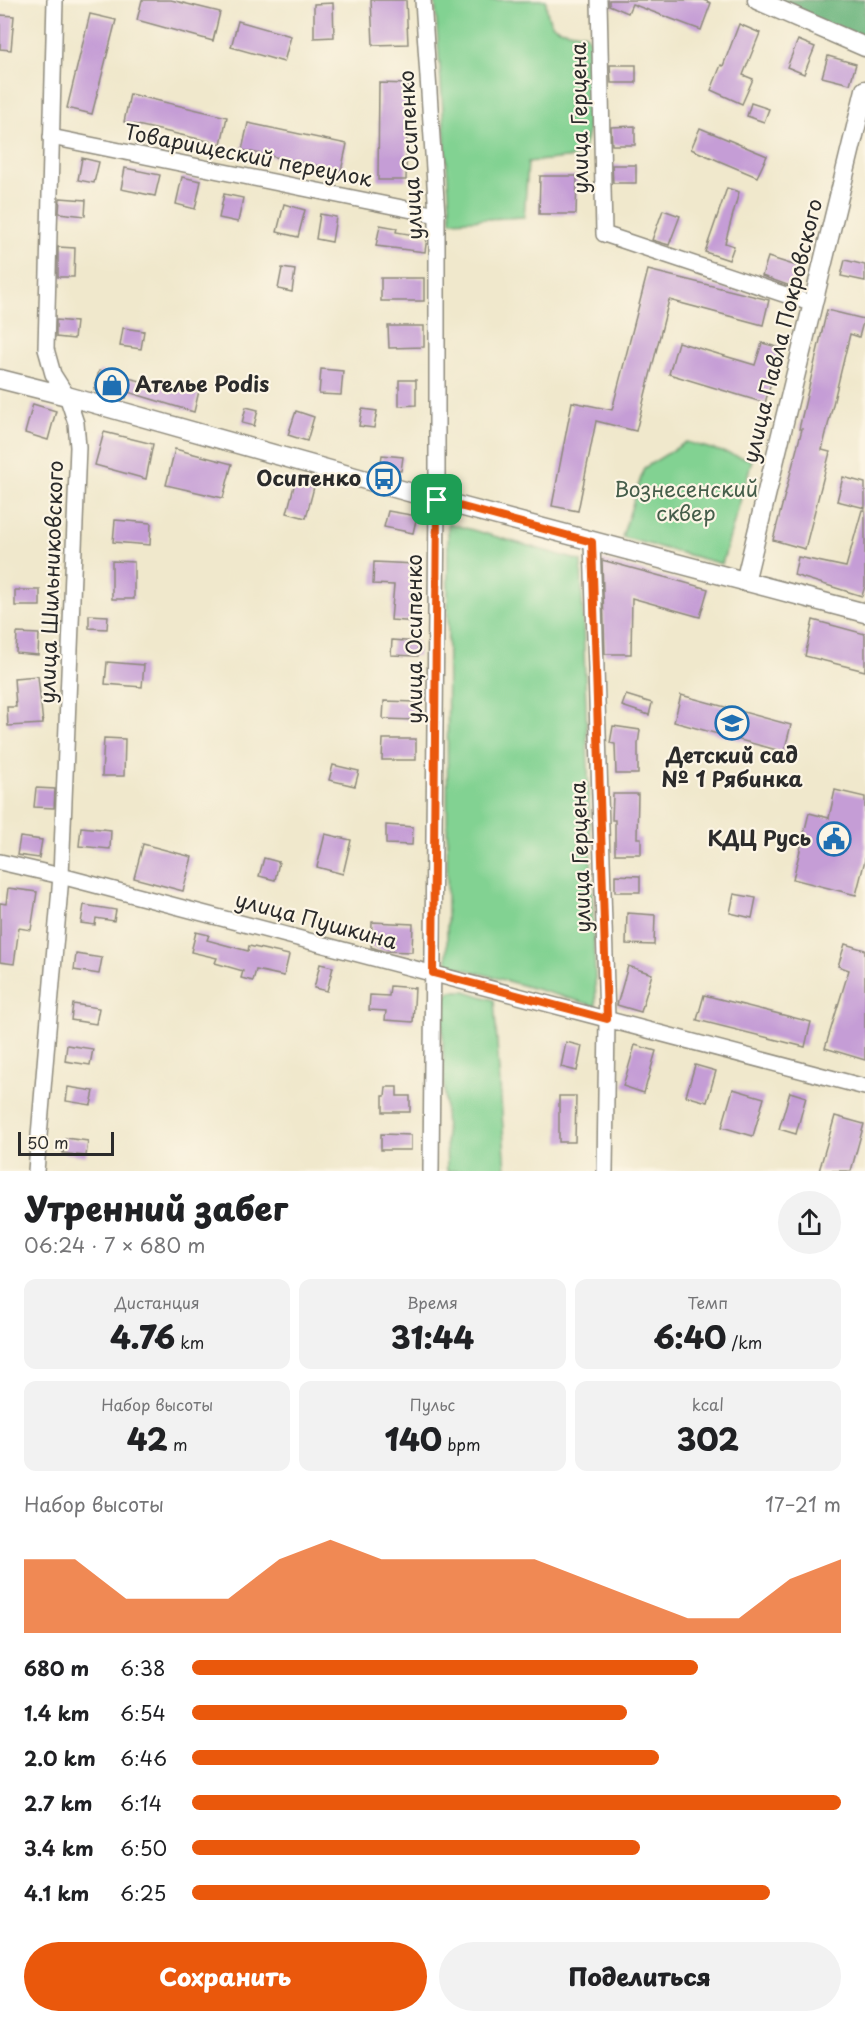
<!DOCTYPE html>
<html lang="ru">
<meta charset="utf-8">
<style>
:root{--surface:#fff;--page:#f2f2f2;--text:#202124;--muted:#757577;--accent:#ea580c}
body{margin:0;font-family:"Playpen Sans",sans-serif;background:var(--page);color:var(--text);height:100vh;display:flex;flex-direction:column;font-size:22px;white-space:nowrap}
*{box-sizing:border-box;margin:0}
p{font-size:20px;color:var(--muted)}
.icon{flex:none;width:33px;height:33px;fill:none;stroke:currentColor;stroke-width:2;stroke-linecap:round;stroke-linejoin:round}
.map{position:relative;height:1171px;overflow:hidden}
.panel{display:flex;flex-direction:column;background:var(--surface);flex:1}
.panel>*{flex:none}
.scale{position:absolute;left:18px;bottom:15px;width:96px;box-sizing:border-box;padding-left:6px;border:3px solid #2b2b2b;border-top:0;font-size:16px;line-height:21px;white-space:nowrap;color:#2b2b2b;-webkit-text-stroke:4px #fcf5e5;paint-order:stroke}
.pin{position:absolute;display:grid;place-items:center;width:51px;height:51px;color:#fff;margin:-26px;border-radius:12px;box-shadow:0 3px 9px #0006}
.round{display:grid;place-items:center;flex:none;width:63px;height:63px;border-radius:32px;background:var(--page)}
.overview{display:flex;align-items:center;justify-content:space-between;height:102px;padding:0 24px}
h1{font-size:33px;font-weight:800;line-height:45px}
.figures{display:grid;grid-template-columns:repeat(3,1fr);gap:9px;height:102px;padding:6px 24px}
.figures div{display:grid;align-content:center;border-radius:12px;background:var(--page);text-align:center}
.figures b{font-size:30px;font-weight:800}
.figures small{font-size:16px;font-weight:400}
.figures p{font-size:16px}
.chart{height:168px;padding:12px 24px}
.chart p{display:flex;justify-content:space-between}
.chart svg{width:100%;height:108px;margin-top:6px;fill:var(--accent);opacity:.7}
.button{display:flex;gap:12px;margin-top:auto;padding:12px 24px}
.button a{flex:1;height:69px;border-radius:36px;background:var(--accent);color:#fff;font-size:24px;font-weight:800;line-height:69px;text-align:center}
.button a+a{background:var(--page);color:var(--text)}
ul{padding:0 24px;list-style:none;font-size:20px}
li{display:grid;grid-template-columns:96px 72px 1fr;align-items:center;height:45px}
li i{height:15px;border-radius:8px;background:var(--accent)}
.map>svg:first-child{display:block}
</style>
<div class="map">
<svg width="865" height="1171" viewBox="0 0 865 1171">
<rect width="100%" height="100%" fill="#fcf5e5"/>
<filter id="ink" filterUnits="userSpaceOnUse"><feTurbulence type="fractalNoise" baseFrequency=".0167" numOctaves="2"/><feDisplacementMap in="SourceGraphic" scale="12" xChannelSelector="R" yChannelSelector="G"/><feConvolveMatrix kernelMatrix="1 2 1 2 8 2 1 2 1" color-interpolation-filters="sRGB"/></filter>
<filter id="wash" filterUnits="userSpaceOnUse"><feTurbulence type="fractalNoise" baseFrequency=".008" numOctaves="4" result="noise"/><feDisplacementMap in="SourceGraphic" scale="24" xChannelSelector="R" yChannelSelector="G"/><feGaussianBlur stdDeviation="1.35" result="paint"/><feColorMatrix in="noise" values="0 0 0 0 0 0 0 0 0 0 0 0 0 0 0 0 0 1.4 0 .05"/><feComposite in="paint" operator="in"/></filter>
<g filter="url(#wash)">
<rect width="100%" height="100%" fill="#f0e8cc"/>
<!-- green -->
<g fill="#82d292" stroke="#567e5e" stroke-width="1.5">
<path d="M435 0H546C547 33 558 28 586 34L590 41 588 132 584 148 576 157 528 162 524 217 451 221Z"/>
<polygon points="686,442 752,460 722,564 622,537 644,468"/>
<polygon points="448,523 581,561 596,1006 447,964"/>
<polygon points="451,991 465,991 494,1000 506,1171 447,1171 442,1010 443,999"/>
</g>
<!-- forest -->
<polygon fill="#69b47c" stroke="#4a7054" stroke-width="1.5" points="757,0 865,0 865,47"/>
<g id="blocks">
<!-- building -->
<g fill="#c59dd6">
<polygon points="142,0 171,0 220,12 213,41 137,20"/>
<polygon points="371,0 406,0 408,44 373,45"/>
<polygon points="609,0 703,0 711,3 701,30 632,4 628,13 609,5"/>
<polygon points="333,3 334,37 314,38 314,4"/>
<polygon points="90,14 116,20 92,114 67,108"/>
<polygon points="0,15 14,16 11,50 0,49"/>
<polygon points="238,21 291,36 284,62 231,47"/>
<polygon points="739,24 760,33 743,75 753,79 742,104 711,90 721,65 723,66"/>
<polygon points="798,40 815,47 804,74 787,67"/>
<polygon points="828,56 856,64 850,84 822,77"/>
<polygon points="610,65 636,65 636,83 611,83"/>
<polygon points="379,83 408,84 406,180 378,180"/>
<polygon points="130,94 227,117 221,144 124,122"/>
<polygon points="751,103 769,109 764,122 747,116"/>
<polygon points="248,123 347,144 341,171 242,150"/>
<polygon points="635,126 635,145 612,145 611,127"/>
<polygon points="700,128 767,156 757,177 691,149"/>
<polygon points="82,158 99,162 94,183 78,180"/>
<polygon points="612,165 636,165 636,183 613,183"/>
<polygon points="125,168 160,175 155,196 121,189"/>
<polygon points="540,176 577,176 576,214 539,214"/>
<polygon points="182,177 201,181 195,209 176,204"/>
<polygon points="727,188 739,192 725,243 734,246 729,260 705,252"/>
<polygon points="224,194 243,198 238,222 219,218"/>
<polygon points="60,198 86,200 85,216 59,213"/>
<polygon points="284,204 305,210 298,237 277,232"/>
<polygon points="663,210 680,216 669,245 652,240"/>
<polygon points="320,214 336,217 332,242 316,239"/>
<polygon points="380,225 397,228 396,232 427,237 425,252 376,246"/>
<polygon points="58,247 75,248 74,277 58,277"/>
<polygon points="768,257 800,267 793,287 762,276"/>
<polygon points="845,260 865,265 865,281 841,276"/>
<polygon points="282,268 295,270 292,292 278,289"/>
<polygon points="648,270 769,300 763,325 669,300 636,431 596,421 578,511 552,506 572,402 612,410"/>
<rect x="381" y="278" width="43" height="23"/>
<polygon points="827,310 864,319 859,337 850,334 822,450 830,452 805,549 773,540 802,429 799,429"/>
<polygon points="56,320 76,322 74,339 56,337"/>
<polygon points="388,326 424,326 424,347 389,348"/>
<polygon points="123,328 144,331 141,349 120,346"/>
<polygon points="678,342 755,365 762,343 781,348 765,403 669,374"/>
<polygon points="321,369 343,371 341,395 319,394"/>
<polygon points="99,371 149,383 150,381 183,391 184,387 199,391 194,412 128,392 126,398 94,390"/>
<polygon points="399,380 416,380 416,405 399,406"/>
<polygon points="33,404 56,411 48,440 25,433"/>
<polygon points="246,407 258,410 254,426 242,423"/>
<polygon points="362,409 377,411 374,428 359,426"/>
<polygon points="296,411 314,417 307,441 288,435"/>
<polygon points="104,432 153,444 146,479 95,465"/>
<polygon points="175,449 232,464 223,498 166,485"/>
<polygon points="382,455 403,457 401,471 380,469"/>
<polygon points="843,477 865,483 865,508 837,501"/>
<polygon points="295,482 314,487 306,518 287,513"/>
<polygon points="862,510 865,510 865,586 862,596 794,575 798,557 846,567"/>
<polygon points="388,511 417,516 413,533 384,527"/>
<polygon points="115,520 151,523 150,545 113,542"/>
<polygon points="602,560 708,589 700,617 632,598 631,654 605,654"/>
<polygon points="112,561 134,562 134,599 112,599"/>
<polygon points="374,562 415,564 412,605 419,606 418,622 391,620 394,585 373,584"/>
<rect x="15" y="590" width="25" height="16"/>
<polygon points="89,615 108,616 107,629 89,628"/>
<polygon points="813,620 865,634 865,671 805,656"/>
<polygon points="17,633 39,634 38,655 16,653"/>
<polygon points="392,640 418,642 418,656 391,655"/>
<polygon points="107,662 144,665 142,687 105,684"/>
<polygon points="38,676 43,724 8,726 7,707 16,707 14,678"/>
<polygon points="626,695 652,703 649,715 622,706"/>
<polygon points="681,695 791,725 784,752 674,722"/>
<polygon points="384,701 417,702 417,720 383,719"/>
<polygon points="613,726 640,730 638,744 638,774 616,774 615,744 610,743"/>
<polygon points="104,738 125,739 124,776 102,776"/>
<polygon points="383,739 416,739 416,760 382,760"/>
<polygon points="333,765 359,771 355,786 329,780"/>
<polygon points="36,788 55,789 54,808 34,807"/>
<polygon points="835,790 865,797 865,860 856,895 793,879 809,813 829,818"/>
<polygon points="613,794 638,794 637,838 641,838 641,854 615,854 615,820 612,820"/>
<polygon points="386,825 413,827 412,845 386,844"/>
<polygon points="81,827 111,830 110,849 79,846"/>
<polygon points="325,834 351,840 343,874 317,867"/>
<polygon points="20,837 42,840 39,858 17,855"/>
<polygon points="143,844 192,857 183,891 134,878"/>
<polygon points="264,858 279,862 275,880 259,876"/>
<polygon points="615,875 640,876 640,892 615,892"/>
<polygon points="8,888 37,892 31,930 19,928 14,964 0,962 0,903 6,904"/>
<polygon points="734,894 756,898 752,918 730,913"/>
<polygon points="84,905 116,910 114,921 96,918 95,925 81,923"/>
<polygon points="627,913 655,915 654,945 626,944"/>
<polygon points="372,922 413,924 412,952 383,951 371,947"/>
<polygon points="196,932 209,935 207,940 248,951 249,946 289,955 284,976 256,970 253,981 241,978 243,971 215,963 217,958 191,952"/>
<polygon points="845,944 865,950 865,1060 825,1048 849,970 838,966"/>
<polygon points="76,954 102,958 99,974 74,970"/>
<polygon points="320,964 333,967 327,991 314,988"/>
<polygon points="628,966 652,974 641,1012 617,1005"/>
<polygon points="390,986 415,988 413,1022 385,1020 386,1011 369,1010 370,995 389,996"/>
<polygon points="704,995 811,1022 805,1047 697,1020"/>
<polygon points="73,1004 99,1008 96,1024 71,1020"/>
<polygon points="566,1042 582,1046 577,1071 561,1067"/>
<polygon points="67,1045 93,1049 90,1065 65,1061"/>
<polygon points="635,1045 656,1051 644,1093 623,1086"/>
<polygon points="695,1065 716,1071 707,1102 686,1096"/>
<polygon points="68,1087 94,1091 91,1105 66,1101"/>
<polygon points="386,1087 397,1087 397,1096 410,1096 410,1112 383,1112 383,1096 385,1096"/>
<polygon points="733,1089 764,1098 753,1136 722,1127"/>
<polygon points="790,1092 806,1097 796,1134 779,1129"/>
<polygon points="559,1096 576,1096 575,1142 559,1142"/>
<polygon points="835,1116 864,1124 851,1171 819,1171"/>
<polygon points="381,1134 411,1135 411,1150 381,1150"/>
<polygon points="65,1138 88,1141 86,1156 63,1153"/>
</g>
</g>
</g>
<g filter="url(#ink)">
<use href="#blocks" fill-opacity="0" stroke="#8e8a7c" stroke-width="1.5"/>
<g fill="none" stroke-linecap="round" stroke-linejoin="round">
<!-- minor casing -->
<g stroke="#8e8a7c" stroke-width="18">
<g id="minor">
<polyline points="423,0 437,215 437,500 431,1171"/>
<polyline points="599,0 604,234 813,304"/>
<polyline points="51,137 437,215"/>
<polyline points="592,542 607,1019 605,1171"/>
<polyline points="0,862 61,876 865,1087"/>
<polyline points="36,1171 61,876 78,447 76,423 67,396 53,374 46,349 55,0"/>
</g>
</g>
<!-- tertiary casing -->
<g stroke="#8e8a7c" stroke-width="21">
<g id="tertiary">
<polyline points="757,0 865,47"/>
<polyline points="0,379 67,396 437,500 865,613"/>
<polyline points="745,582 865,90"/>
</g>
</g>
<!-- minor -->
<use href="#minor" stroke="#fff" stroke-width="15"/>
<!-- tertiary -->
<use href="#tertiary" stroke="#fff" stroke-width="18"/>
</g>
</g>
<g fill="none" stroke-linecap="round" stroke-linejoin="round" filter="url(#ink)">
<!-- route casing -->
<g stroke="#fff" stroke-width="12">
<polygon id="route" points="437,500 592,542 607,1019 433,973"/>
</g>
<!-- route -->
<use href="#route" stroke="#ea580c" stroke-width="8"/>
</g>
<!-- icons -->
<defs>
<g id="shop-ring" transform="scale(1.725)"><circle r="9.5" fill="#fcf5e5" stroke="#1f6fb2" stroke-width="1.5"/><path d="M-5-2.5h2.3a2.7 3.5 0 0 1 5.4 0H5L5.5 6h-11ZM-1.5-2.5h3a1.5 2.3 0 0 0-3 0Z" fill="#1f6fb2"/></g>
<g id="bus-ring" transform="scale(1.725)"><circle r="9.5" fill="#fcf5e5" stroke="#1f6fb2" stroke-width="1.5"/><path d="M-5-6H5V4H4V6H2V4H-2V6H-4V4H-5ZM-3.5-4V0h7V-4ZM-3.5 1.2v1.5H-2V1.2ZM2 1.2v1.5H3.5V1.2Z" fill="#1f6fb2"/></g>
<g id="school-ring" transform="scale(1.725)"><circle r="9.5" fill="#fcf5e5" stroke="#1f6fb2" stroke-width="1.5"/><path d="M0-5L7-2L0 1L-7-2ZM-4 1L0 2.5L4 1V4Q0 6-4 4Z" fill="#1f6fb2"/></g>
<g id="civic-ring" transform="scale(1.725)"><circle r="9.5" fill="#fcf5e5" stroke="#1f6fb2" stroke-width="1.5"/><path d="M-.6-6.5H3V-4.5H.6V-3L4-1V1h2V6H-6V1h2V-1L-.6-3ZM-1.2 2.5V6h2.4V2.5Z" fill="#1f6fb2"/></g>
</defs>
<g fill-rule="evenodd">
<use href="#shop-ring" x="112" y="385"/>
<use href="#bus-ring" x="384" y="479"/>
<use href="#school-ring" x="732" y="723"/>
<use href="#civic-ring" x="834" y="839"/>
</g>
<g text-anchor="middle" stroke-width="4.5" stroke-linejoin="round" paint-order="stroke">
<!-- street labels -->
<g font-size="21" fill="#2b2b2b" stroke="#fcf5e5">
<text transform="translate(580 118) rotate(-91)" y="7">улица Герцена</text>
<text transform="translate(411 155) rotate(-93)" y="7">улица Осипенко</text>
<text transform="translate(248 156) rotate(11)" y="7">Товарищеский переулок</text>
<text transform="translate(783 331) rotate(-76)" y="7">улица Павла Покровского</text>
<text transform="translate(52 582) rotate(-88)" y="7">улица Шильниковского</text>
<text transform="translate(415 639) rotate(-90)" y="7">улица Осипенко</text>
<text transform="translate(581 857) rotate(-92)" y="7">улица Герцена</text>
<text transform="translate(316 921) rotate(15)" y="7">улица Пушкина</text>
</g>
<!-- poi labels -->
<g font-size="21" font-weight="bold" fill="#2b2b2b" stroke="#fcf5e5" text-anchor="end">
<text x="135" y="392" text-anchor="start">Ателье Podis</text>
<text x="361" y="486">Осипенко</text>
<text x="732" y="763" text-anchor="middle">Детский сад<tspan x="732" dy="24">№ 1 Рябинка</tspan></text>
<text x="811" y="846">КДЦ Русь</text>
</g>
<!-- park labels -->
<g font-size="21" fill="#455d4a" stroke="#fcf5e5">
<text x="686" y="497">Вознесенский<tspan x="686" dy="24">сквер</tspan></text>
</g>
</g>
</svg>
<div class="scale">50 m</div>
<div class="pin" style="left:437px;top:500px;background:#1e9e55"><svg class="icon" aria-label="arrive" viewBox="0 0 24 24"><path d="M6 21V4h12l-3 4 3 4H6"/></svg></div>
</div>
<section class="panel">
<div class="overview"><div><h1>Утренний забег</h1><p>06:24 · 7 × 680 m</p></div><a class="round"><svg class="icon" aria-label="share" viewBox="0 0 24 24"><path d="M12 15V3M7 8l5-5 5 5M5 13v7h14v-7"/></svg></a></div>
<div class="figures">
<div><p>Дистанция</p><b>4.76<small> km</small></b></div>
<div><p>Время</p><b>31:44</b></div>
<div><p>Темп</p><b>6:40<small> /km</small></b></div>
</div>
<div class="figures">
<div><p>Набор высоты</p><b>42<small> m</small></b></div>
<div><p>Пульс</p><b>140<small> bpm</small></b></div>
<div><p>kcal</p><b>302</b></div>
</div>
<div class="chart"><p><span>Набор высоты</span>17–21 m</p>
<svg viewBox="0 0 160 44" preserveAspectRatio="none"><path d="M0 44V14L10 14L20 30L30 30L40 30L50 14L60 6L70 14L80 14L90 14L100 14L110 22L120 30L130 38L140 38L150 22L160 14V44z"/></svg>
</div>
<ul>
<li><b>680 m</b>6:38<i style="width:78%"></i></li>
<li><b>1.4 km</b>6:54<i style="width:67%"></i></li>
<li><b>2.0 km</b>6:46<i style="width:72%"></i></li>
<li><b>2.7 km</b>6:14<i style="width:100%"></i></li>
<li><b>3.4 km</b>6:50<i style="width:69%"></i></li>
<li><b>4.1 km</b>6:25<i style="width:89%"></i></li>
</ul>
<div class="button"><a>Сохранить</a><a>Поделиться</a></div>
</section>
